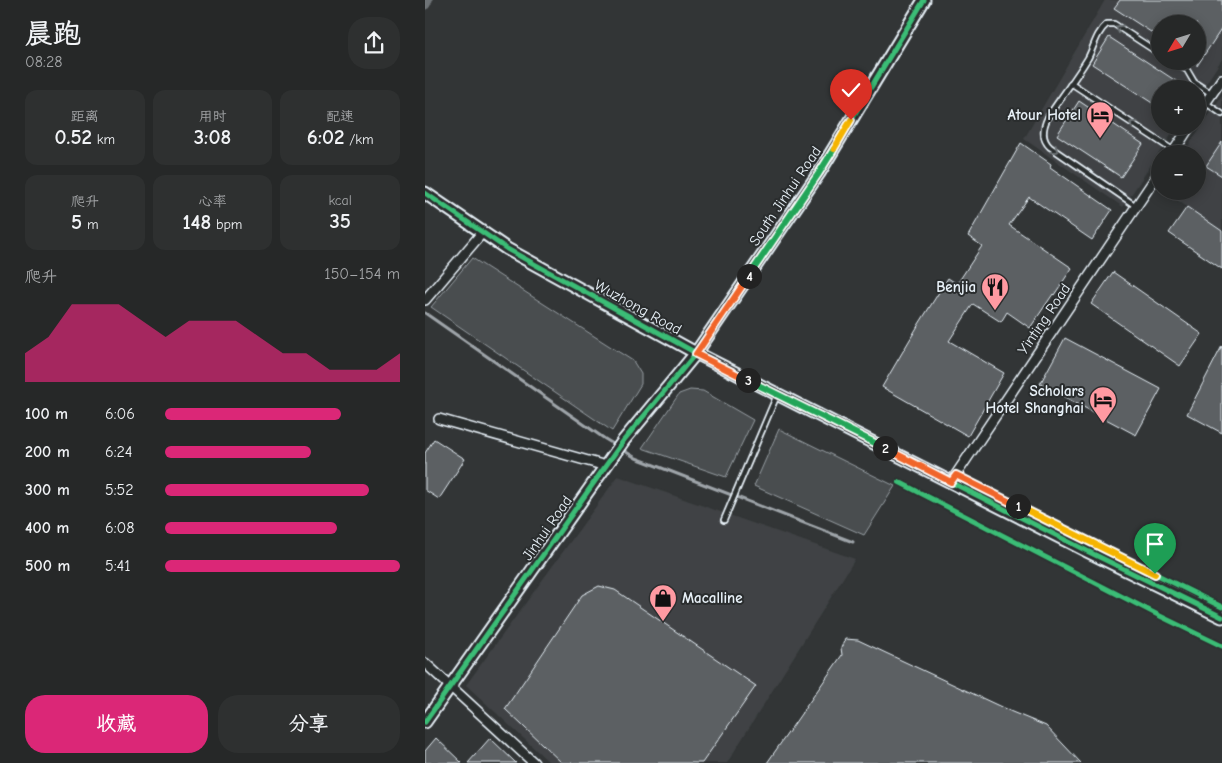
<!DOCTYPE html>
<html lang="zh">
<meta charset="utf-8">
<style>
:root{--surface:#262828;--page:#2e3030;--text:#f1f3f6;--muted:#a4a6a8;--line:#424445;--accent:#db2777}
body{margin:0;font-family:"Comic Neue","LXGW WenKai TC",sans-serif;background:var(--page);color:var(--text);height:100vh;display:flex;flex-direction:column;font-size:19px;white-space:nowrap}
*{box-sizing:border-box;margin:0}
p{font-size:16px;color:var(--muted)}
.icon{flex:none;width:28px;height:28px;fill:none;stroke:currentColor;stroke-width:2;stroke-linecap:round;stroke-linejoin:round}
.map{position:relative;flex:1;overflow:hidden}
.drawer{display:flex;flex-direction:column;background:var(--surface);width:425px}
.drawer>*{flex:none}
.needle{width:32px;rotate:232deg}
.buttons{position:absolute;left:726px;top:15px;display:grid;gap:10px}
.buttons a{display:grid;place-items:center;width:55px;height:55px;border-radius:50%;background:var(--surface);box-shadow:0 2px 12px #0003,0 0 0 1px var(--line);font-size:25px}
.pin{position:absolute;display:grid;place-items:center;width:42px;height:42px;color:#fff;margin:-51px -21px;border-radius:50% 50% 50% 0;rotate:-45deg;box-shadow:0 0 5px #0007}
.pin .icon{rotate:45deg}
.km{position:absolute;width:25px;height:25px;margin:-12px;border-radius:50%;background:#222;color:#fff;font-size:14px;line-height:25px;text-align:center}
.round{display:grid;place-items:center;flex:none;width:52px;height:52px;border-radius:20px;background:var(--page)}
.overview{display:flex;align-items:center;justify-content:space-between;height:85px;padding:0 25px}
h1{font-size:28px;font-weight:800;line-height:38px}
.stats{display:grid;grid-template-columns:repeat(3,1fr);gap:8px;height:85px;padding:5px 25px}
.stats div{display:grid;align-content:center;border-radius:12px;background:var(--page);text-align:center}
.stats b{font-size:21px;font-weight:800}
.stats small{font-size:14px;font-weight:400}
.stats p{font-size:14px}
.chart{height:140px;padding:10px 25px}
.chart p{display:flex;justify-content:space-between}
.chart svg{width:100%;height:90px;margin-top:5px;fill:var(--accent);opacity:.7}
.cta{display:flex;gap:10px;margin-top:auto;padding:10px 25px}
.cta a{flex:1;height:58px;border-radius:20px;background:var(--accent);color:#fff;font-size:20px;font-weight:800;line-height:58px;text-align:center}
.cta a+a{background:var(--page);color:var(--text)}
ul{padding:0 25px;list-style:none;font-size:16px}
li{display:grid;grid-template-columns:80px 60px 1fr;align-items:center;height:38px}
li i{height:12px;border-radius:6px;background:var(--accent)}
main{display:flex;flex:1;min-height:0}
.map>svg:first-child{display:block}
</style>
<main>
<section class="drawer">
<div class="overview"><div><h1>晨跑</h1><p>08:28</p></div><a class="round"><svg class="icon" aria-label="share" viewBox="0 0 24 24"><path d="M12 15V3M7 8l5-5 5 5M5 13v7h14v-7"/></svg></a></div>
<div class="stats">
<div><p>距离</p><b>0.52<small> km</small></b></div>
<div><p>用时</p><b>3:08</b></div>
<div><p>配速</p><b>6:02<small> /km</small></b></div>
</div>
<div class="stats">
<div><p>爬升</p><b>5<small> m</small></b></div>
<div><p>心率</p><b>148<small> bpm</small></b></div>
<div><p>kcal</p><b>35</b></div>
</div>
<div class="chart"><p><span>爬升</span>150–154 m</p>
<svg viewBox="0 0 160 44" preserveAspectRatio="none"><path d="M0 44V30L10 22L20 6L30 6L40 6L50 14L60 22L70 14L80 14L90 14L100 22L110 30L120 30L130 38L140 38L150 38L160 30V44z"/></svg>
</div>
<ul>
<li><b>100 m</b>6:06<i style="width:75%"></i></li>
<li><b>200 m</b>6:24<i style="width:62%"></i></li>
<li><b>300 m</b>5:52<i style="width:87%"></i></li>
<li><b>400 m</b>6:08<i style="width:73%"></i></li>
<li><b>500 m</b>5:41<i style="width:100%"></i></li>
</ul>
<div class="cta"><a>收藏</a><a>分享</a></div>
</section>
<div class="map">
<svg width="797" height="763" viewBox="0 0 797 763">
<rect width="100%" height="100%" fill="#323536"/>
<filter id="ink" filterUnits="userSpaceOnUse"><feTurbulence type="fractalNoise" baseFrequency=".02" numOctaves="2"/><feDisplacementMap in="SourceGraphic" scale="10" xChannelSelector="R" yChannelSelector="G"/><feConvolveMatrix kernelMatrix="1 2 1 2 8 2 1 2 1" color-interpolation-filters="sRGB"/></filter>
<g filter="url(#ink)">
<!-- built -->
<g fill="#3f4244" fill-rule="evenodd">
<path d="M680 0H797V59L773 96 772 89H735V126H752L698 207 599 139ZM735 24H772V61H735Z"/>
<polygon points="797,95 797,231 739,191 772,191 772,154 758,154"/>
<polygon points="193,476 430,559 302,763 125,763 41,685"/>
</g>
<!-- green -->
<g fill="#494d4f" stroke="#989fa4">
<polygon points="47,258 208,361 216,374 216,384 187,431 6,307"/>
<polygon points="265,390 278,391 328,420 301,477 217,448 254,394"/>
<polygon points="354,429 470,486 439,535 329,486"/>
</g>
<g fill="none" stroke-linecap="round" stroke-linejoin="round">
<!-- stream -->
<polyline stroke="#9fa5aa" stroke-width="3" points="0,313 180,439 211,458 428,542"/>
<!-- canal -->
<polyline stroke="#6e7376" stroke-width="11" points="0,4 2,0"/>
</g>
<!-- building -->
<g fill="#5c6063" stroke="#e8f1f8">
<polygon points="695,0 797,0 797,28 772,66 772,24 735,24 735,38 689,8"/>
<polygon points="684,37 754,83 750,89 735,89 735,108 667,64"/>
<polygon points="654,101 718,144 696,177 632,135"/>
<polygon points="797,142 797,176 781,166"/>
<polygon points="596,143 626,164 625,167 687,210 667,240 604,197 584,225 647,268 629,295 628,294 605,328 582,312 576,322 548,304 524,341 579,373 543,436 457,387 494,324 523,278 532,284 557,246 543,236"/>
<polygon points="762,207 797,231 797,269 744,233"/>
<polygon points="688,272 777,334 755,366 666,304"/>
<polygon points="640,338 736,389 711,435 615,384"/>
<polygon points="797,346 797,433 762,414"/>
<polygon points="9,439 40,459 14,499 0,490 0,453"/>
<polygon points="174,586 190,590 331,686 277,763 137,763 80,709 157,595"/>
<polygon points="420,639 433,640 587,712 621,726 656,763 342,763 417,655 416,648"/>
<polygon points="11,738 37,763 0,763 0,751"/>
<polygon points="65,738 91,763 43,763"/>
</g>
<g fill="none" stroke-linecap="round" stroke-linejoin="round">
<!-- lane casing -->
<g stroke="#e8f1f8" stroke-width="8">
<g id="lane">
<polyline points="747,61 762,70 769,82 787,94"/>
<polyline points="646,83 749,151"/>
<polyline points="781,103 797,114"/>
<path d="M711 206 625 147C616 139 618 127 623 117 636 97 651 78 663 58 669 47 671 33 682 24H689L735 54"/>
<polyline points="299,520 352,395"/>
</g>
</g>
<!-- street casing -->
<g stroke="#e8f1f8" stroke-width="12">
<g id="street">
<polyline points="772,115 797,79"/>
<polyline points="747,154 765,126"/>
<polyline points="0,300 57,233"/>
<polyline points="14,419 181,466"/>
<polyline points="526,482 735,171"/>
<polyline points="0,663 109,763"/>
</g>
</g>
<!-- secondary casing -->
<g stroke="#e8f1f8" stroke-width="15">
<g id="secondary">
<polyline points="0,193 82,249 271,353 662,551 797,617"/>
<polyline points="0,722 199,440 271,353 394,173 499,0"/>
</g>
</g>
<!-- lane -->
<use href="#lane" stroke="#2a2d2e" stroke-width="4.5"/>
<!-- street -->
<use href="#street" stroke="#2a2d2e" stroke-width="9"/>
<!-- secondary -->
<use href="#secondary" stroke="#2a2d2e" stroke-width="11"/>
<!-- cycleway casing -->
<g stroke="#2a2d2e" stroke-width="8">
<g id="cycleway">
<polyline points="0,193 82,249 271,353 662,551 797,617"/>
<polyline points="474,482 733,615 797,646"/>
<polyline points="546,482 797,607"/>
<polyline points="0,722 199,440 271,353 394,173 499,0"/>
</g>
</g>
<!-- cycleway -->
<use href="#cycleway" stroke="#3abd76" stroke-width="5"/>
</g>
<!-- one-way arrows -->
<defs><path id="oneway-chevron" d="M-2-3.5L2.5 0L-2 3.5" fill="none" stroke-width="1.6" stroke-linecap="round" stroke-linejoin="round" transform="scale(1.25)"/></defs>
<g stroke="#6c7275">
<use href="#oneway-chevron" transform="translate(694 28) rotate(-150)"/>
<use href="#oneway-chevron" transform="translate(708 124) rotate(-147)"/>
<use href="#oneway-chevron" transform="translate(630 150) rotate(36)"/>
</g>
</g>
<g fill="none" stroke-linecap="round" stroke-linejoin="round" filter="url(#ink)">
<!-- split-1 casing -->
<g stroke="#fff" stroke-width="10">
<polyline id="split-1" points="593,506 730,574"/>
</g>
<!-- split-2 casing -->
<g stroke="#fff" stroke-width="10">
<polyline id="split-2" points="460,448 526,482 531,475 593,506"/>
</g>
<!-- split-3 casing -->
<g stroke="#fff" stroke-width="10">
<polyline id="split-3" points="323,380 460,448"/>
</g>
<!-- split-4 casing -->
<g stroke="#fff" stroke-width="10">
<polyline id="split-4" points="323,380 271,354 324,276"/>
</g>
<!-- split-5 casing -->
<g stroke="#fff" stroke-width="10">
<polyline id="split-5" points="324,276 394,173 409,149"/>
</g>
<!-- split-6 casing -->
<g stroke="#fff" stroke-width="10">
<polyline id="split-6" points="409,149 426,120"/>
</g>
<!-- split-1 -->
<use href="#split-1" stroke="#f5b400" stroke-width="6"/>
<!-- split-2 -->
<use href="#split-2" stroke="#f0652b" stroke-width="6"/>
<!-- split-3 -->
<use href="#split-3" stroke="#22a559" stroke-width="6"/>
<!-- split-4 -->
<use href="#split-4" stroke="#f0652b" stroke-width="6"/>
<!-- split-5 -->
<use href="#split-5" stroke="#22a559" stroke-width="6"/>
<!-- split-6 -->
<use href="#split-6" stroke="#f5b400" stroke-width="6"/>
</g>
<!-- icons -->
<defs>
<g id="hotel-pin" transform="scale(1.4375)"><path d="M0 17L-7.5 6A9.5 9.5 0 1 1 7.5 6Z" fill="#ff9aa2" stroke="#2a2d2e"/><path d="M-6-4.5h1.5V1H6V5H4.5V3h-9V5H-6ZM-4 0a1.8 1.8 0 1 1 3.6 0ZM.5 0V-2.5h3Q6-2.5 6 0Z" fill="#111"/></g>
<g id="restaurant-pin" transform="scale(1.4375)"><path d="M0 17L-7.5 6A9.5 9.5 0 1 1 7.5 6Z" fill="#ff9aa2" stroke="#2a2d2e"/><path d="M-5-6h1v4h1v-4h1v4h1v-4h1v5L-1.5 .5V6h-2V.5L-5-1ZM5-6V6H3V1.5H1.5Q1.5-4 5-6Z" fill="#111"/></g>
<g id="shop-pin" transform="scale(1.4375)"><path d="M0 17L-7.5 6A9.5 9.5 0 1 1 7.5 6Z" fill="#ff9aa2" stroke="#2a2d2e"/><path d="M-5-2.5h2.3a2.7 3.5 0 0 1 5.4 0H5L5.5 6h-11ZM-1.5-2.5h3a1.5 2.3 0 0 0-3 0Z" fill="#111"/></g>
</defs>
<g fill-rule="evenodd">
<use href="#hotel-pin" x="675" y="115"/>
<use href="#restaurant-pin" x="570" y="287"/>
<use href="#hotel-pin" x="678" y="400"/>
<use href="#shop-pin" x="238" y="598"/>
</g>
<g text-anchor="middle" stroke-width="4" stroke-linejoin="round" paint-order="stroke">
<!-- poi labels -->
<g font-size="15" font-weight="bold" fill="#e8f1f8" stroke="#2a2d2e" text-anchor="end">
<text x="656" y="120">Atour Hotel</text>
<text x="551" y="292">Benjia</text>
<text x="659" y="396">Scholars<tspan x="659" dy="17">Hotel Shanghai</tspan></text>
<text x="257" y="603" text-anchor="start">Macalline</text>
</g>
<!-- street labels -->
<g font-size="15" fill="#e8f1f8" stroke="#2a2d2e">
<text transform="translate(360 196) rotate(-56)" y="5">South Jinhui Road</text>
<text transform="translate(213 307) rotate(29)" y="5">Wuzhong Road</text>
<text transform="translate(619 319) rotate(-56)" y="5">Yinting Road</text>
<text transform="translate(122 528) rotate(-55)" y="5">Jinhui Road</text>
</g>
</g>
</svg>
<div class="buttons">
<a><svg class="needle" viewBox="-14 -14 28 28"><path d="M0-13l5 13h-10z" fill="#e53935"/><path d="M0 13l5-13h-10z" fill="#a4a6a8"/></svg></a>
<a>+</a>
<a>−</a>
</div>
<div class="pin" style="left:730px;top:574px;background:#1e9e55"><svg class="icon" aria-label="arrive" viewBox="0 0 24 24"><path d="M6 21V4h12l-3 4 3 4H6"/></svg></div>
<div class="pin" style="left:426px;top:120px;background:#d93025"><svg class="icon" aria-label="check" viewBox="0 0 24 24"><path d="M5 12l5 5 9-10"/></svg></div>
<b class="km" style="left:593px;top:506px">1</b>
<b class="km" style="left:460px;top:448px">2</b>
<b class="km" style="left:323px;top:380px">3</b>
<b class="km" style="left:324px;top:276px">4</b>
</div>
</main>
